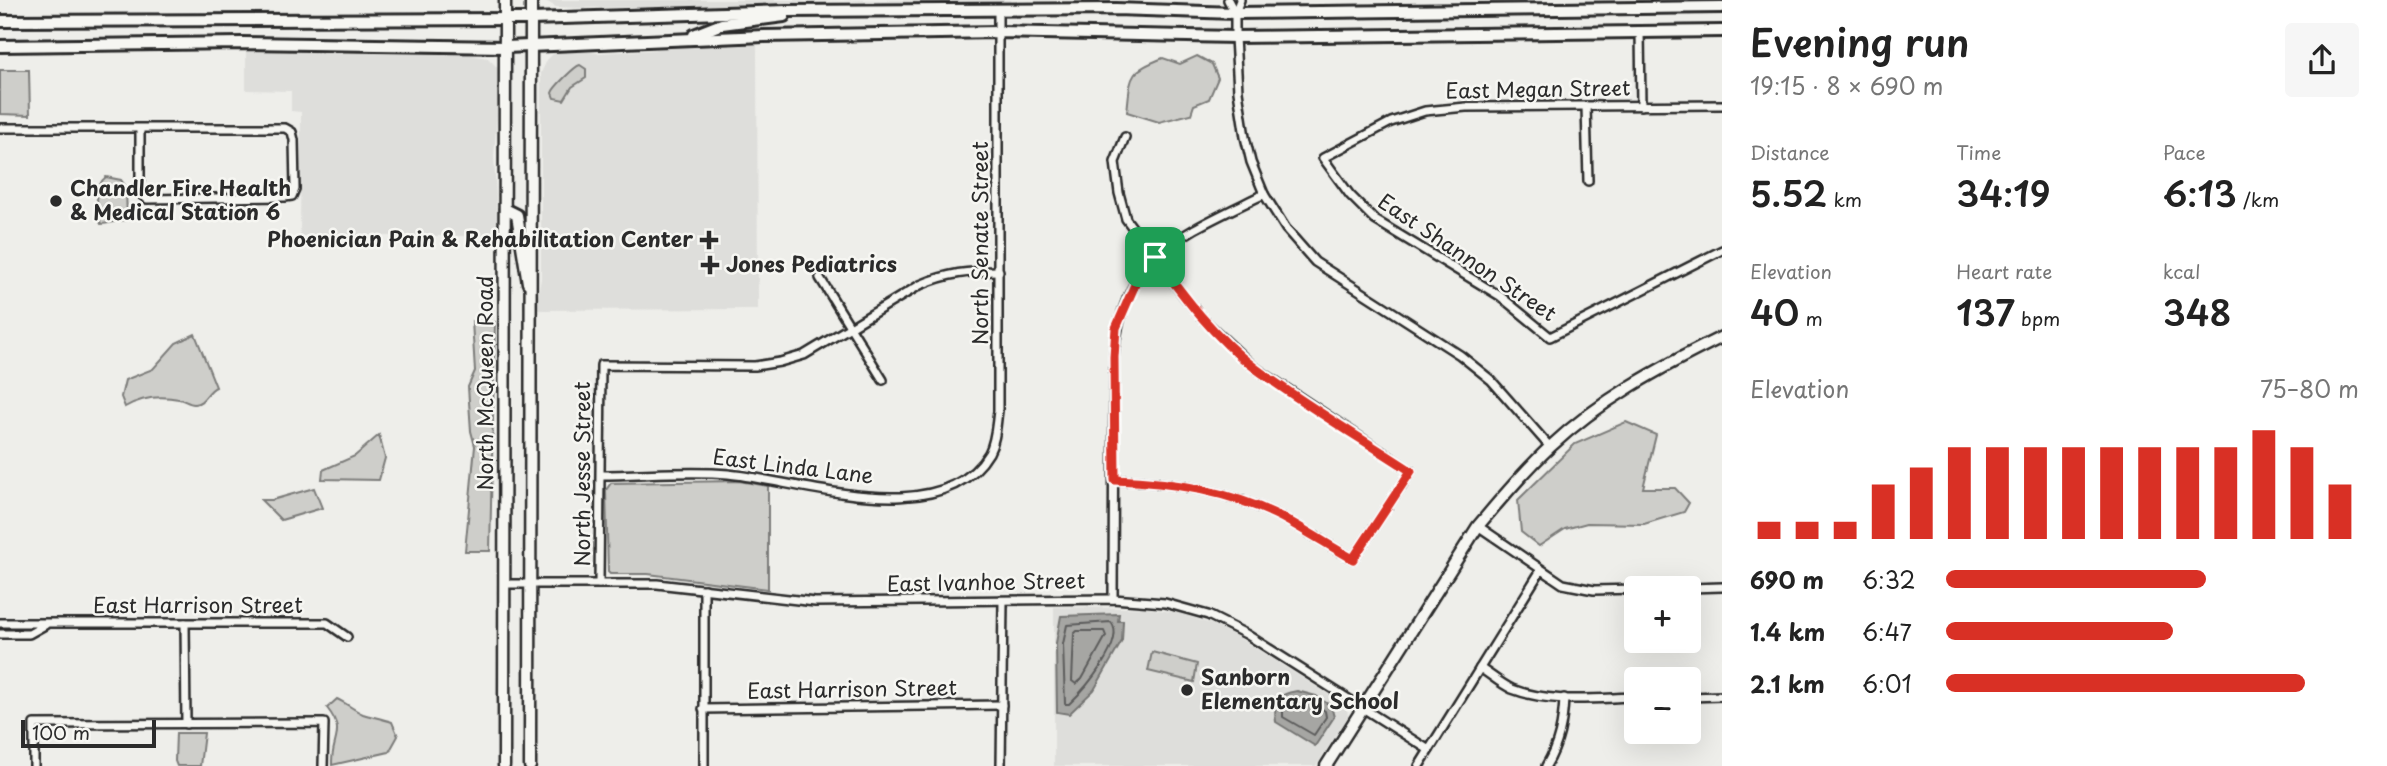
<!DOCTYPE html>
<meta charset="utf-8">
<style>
:root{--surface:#fff;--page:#f6f6f6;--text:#222;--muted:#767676;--accent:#d93025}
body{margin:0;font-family:"Playpen Sans",sans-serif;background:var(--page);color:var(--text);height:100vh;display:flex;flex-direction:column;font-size:26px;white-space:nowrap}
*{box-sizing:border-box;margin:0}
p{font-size:23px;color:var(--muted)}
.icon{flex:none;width:38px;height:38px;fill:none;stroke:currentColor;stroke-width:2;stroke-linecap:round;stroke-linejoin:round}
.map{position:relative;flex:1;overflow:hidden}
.details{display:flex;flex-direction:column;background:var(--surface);width:665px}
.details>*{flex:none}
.tools{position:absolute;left:1624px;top:576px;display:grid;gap:14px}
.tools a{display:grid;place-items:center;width:77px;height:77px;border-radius:7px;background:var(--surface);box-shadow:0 7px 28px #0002;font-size:35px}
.scale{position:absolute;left:21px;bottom:18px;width:135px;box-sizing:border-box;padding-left:7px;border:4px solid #2b2b2b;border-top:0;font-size:19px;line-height:24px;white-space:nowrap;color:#2b2b2b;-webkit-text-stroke:5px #f6f6f2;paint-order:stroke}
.pin{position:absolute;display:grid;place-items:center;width:60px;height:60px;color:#fff;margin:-30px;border-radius:14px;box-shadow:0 4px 10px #0006}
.round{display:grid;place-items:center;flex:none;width:74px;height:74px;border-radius:7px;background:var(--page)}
.head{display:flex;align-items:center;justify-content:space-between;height:119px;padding:0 28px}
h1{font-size:38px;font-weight:600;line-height:52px}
.stats{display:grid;grid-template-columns:repeat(3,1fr);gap:10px;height:119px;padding:7px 28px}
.stats div{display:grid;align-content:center}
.stats b{font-size:35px;font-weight:600}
.stats small{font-size:19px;font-weight:400}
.stats p{font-size:19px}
.chart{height:196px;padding:14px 28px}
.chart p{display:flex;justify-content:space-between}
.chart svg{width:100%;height:126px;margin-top:7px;stroke:var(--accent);stroke-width:6}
ul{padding:0 28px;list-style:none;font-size:23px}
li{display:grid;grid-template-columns:112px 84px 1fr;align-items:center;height:52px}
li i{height:18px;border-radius:9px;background:var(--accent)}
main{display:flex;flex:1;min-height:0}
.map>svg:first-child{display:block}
</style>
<main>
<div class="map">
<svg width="1722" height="766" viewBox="0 0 1722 766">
<rect width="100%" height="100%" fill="#eeeeea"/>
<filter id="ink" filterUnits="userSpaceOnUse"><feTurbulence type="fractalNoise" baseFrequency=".0143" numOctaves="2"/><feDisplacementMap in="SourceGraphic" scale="14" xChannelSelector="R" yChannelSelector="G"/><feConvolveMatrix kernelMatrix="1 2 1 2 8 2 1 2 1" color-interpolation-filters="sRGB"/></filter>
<g filter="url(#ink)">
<!-- built -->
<g fill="#dededb">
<polygon points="544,0 1011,0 1011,3 897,4 842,0 806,1 776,6 576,8 556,7"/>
<polygon points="757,42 758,309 536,310 541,278 541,73 547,60 555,52 565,49 596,53 653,50 679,45"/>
<polygon points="246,51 465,54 488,58 497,67 500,76 494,156 498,236 300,236 301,112 291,111 291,91 246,90"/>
<polygon points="1054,607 1146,608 1179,613 1211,624 1236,636 1342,703 1347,707 1348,716 1316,766 1054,766"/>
</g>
<!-- green -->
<g fill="#cececa" stroke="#7c7c7a" stroke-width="2">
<path d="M1197 56 1212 64 1218 78 1209 99 1194 105 1191 114 1159 122 1127 112C1131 75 1128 72 1163 58L1180 64Z"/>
<path d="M580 65 586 69V78L572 87 564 100 554 98 552 93C553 88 575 66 580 65Z"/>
<polygon points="0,70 29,70 30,115 0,114"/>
<path d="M106 177 121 180 126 187 127 220C117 220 110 224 101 224 96 212 94 185 106 177Z"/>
<polygon points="472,321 495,322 490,551 465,551 475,446 471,431 468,387 475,371"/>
<path d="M195 334 216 387C207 391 204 404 194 404 189 404 184 400 179 399 159 395 142 397 125 407L121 397 125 380 153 369 176 343Z"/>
<polygon points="1626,422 1656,435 1643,488 1675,488 1689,503 1684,512 1644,524 1587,523 1565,529 1539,546 1521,532 1518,500 1575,444"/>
<polygon points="379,435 385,458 379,480 322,479 323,470 355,456"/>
<polygon points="739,481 768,486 768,589 648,574 610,574 608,572 606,490 611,483"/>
<polygon points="314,488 322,508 281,520 261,500 272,500"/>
<polygon points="1152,652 1197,664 1194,682 1148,671"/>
<path d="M337 699C346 703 354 710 363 714 369 716 384 719 392 722L398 736 389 752 332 765C331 738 347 733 327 708Z"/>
<polygon points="176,733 204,733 200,766 177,766 175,761"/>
</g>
<!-- water -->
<g fill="#a6a6a3" stroke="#757573" stroke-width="2">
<polygon points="1119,614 1118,621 1123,621 1122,641 1094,690 1069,714 1057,712 1056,643 1061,616"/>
<path d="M1297 691 1316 696 1331 706 1334 717 1315 746 1276 722C1273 701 1276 694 1297 691Z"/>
</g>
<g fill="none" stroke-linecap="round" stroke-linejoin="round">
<!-- shore -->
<g stroke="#5c5c5b" stroke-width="2">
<path d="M1111 622C1127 641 1084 690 1069 704H1065L1063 644 1067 625Z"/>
<polygon points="1077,631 1104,631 1106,636 1082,679 1076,684 1072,681 1074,634"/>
<polygon points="1297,698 1313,703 1325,711 1326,717 1314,735 1283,717 1283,703 1288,699"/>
</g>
<!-- street casing -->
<g stroke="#2b2b2b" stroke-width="12">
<g id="street">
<polyline points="1228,0 1235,13"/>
<polyline points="1240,0 1235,13 1235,37 1238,91 1245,137 1251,162 1264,194 1286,229 1315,262 1460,355 1491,380 1550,447"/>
<polyline points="1640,31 1641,106"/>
<polyline points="1722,105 1466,107 1425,111 1391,122 1323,158 1350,195 1375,220 1500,296 1550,337 1722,250"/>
<polyline points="1586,106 1588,181"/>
<polyline points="0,128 285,128 292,132 294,140 295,189 292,196 285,197 147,199 142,195 140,186 140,128"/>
<polyline points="820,278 883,380"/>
<path d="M601 475C642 475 688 470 728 474 801 481 942 533 989 453 996 440 996 425 998 411V10"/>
<path d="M1115 480C1174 482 1230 491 1283 518 1307 531 1330 546 1353 559L1411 471 1254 367 1204 320 1183 295 1126 219 1119 193 1115 162 1125 137"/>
<polyline points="1478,526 1563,584 1594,590 1636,589"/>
<polyline points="504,584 657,584 815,602 1113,599 1165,603 1208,615 1246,634 1429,750"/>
<path d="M599 584 601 365 755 366 780 362 804 355 920 285C948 273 968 271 999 271"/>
<polyline points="1689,588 1722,587"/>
<path d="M1113 599 1114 357C1122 254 1183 234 1264 194"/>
<polyline points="0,623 327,623 347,637"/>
<polyline points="185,623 186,724"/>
<polyline points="0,634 29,634 45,625"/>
<path d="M1480 668C1491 675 1501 684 1512 689 1550 704 1596 698 1636 697"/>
<polyline points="1689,697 1722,696"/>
<polyline points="703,709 1002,705"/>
<polyline points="34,766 34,724 324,723 323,766"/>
<polyline points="704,766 704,589"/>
<polyline points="1001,766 1003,601"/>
<polyline points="1419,766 1541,570"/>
<path d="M1546 766C1559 744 1563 723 1564 698"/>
</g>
</g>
<!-- secondary casing -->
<g stroke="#2b2b2b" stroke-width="15">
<g id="secondary">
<polyline points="505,209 517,215 528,283"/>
<polyline points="504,766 505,0"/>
<polyline points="530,766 531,0"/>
<path d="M1326 766 1478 526C1501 499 1524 471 1550 447 1600 400 1661 367 1722 337"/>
</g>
</g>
<!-- primary casing -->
<g stroke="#2b2b2b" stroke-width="16">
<g id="primary">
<polyline points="0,21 531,19 787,11 1116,9 1235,13 1722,7"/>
<polyline points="694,35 722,24 784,16"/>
<polyline points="0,46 242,43 506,47 764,36 998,32 1235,37 1722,31"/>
</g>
</g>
<!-- street -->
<use href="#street" stroke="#f6f6f2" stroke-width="7"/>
<!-- secondary -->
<use href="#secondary" stroke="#f6f6f2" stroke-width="10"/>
<!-- primary -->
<use href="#primary" stroke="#f6f6f2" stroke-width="10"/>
</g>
</g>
<g fill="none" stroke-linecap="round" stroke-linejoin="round" filter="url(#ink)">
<!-- route casing -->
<g stroke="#fff" stroke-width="14">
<path id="route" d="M1155 257C1184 297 1215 338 1255 368 1305 405 1359 437 1411 471L1353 559C1330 546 1307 531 1283 518 1230 491 1174 482 1115 480L1114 357 1116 328 1137 280Z"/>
</g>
<!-- route -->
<use href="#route" stroke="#d93025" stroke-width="9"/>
</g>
<!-- markers -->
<g fill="#2b2b2b" stroke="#f6f6f2" stroke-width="2.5">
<circle cx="56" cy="201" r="7"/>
<path d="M705.5 229.5h7v7h7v7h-7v7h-7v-7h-7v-7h7z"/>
<path d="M706.5 254.5h7v7h7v7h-7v7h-7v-7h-7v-7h7z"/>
<circle cx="1187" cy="690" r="7"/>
</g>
<g text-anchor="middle" stroke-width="5" stroke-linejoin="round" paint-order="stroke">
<!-- street labels -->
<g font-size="21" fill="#2b2b2b" stroke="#f6f6f2">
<text transform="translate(1538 90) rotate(-1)" y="7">East Megan Street</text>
<text transform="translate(981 243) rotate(-90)" y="7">North Senate Street</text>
<text transform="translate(1467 258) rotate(34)" y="7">East Shannon Street</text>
<text transform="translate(486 383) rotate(-90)" y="7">North McQueen Road</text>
<text transform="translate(793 467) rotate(7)" y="7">East Linda Lane</text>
<text transform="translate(583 474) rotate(-90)" y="7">North Jesse Street</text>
<text transform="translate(986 583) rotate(-1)" y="7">East Ivanhoe Street</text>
<text x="198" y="613">East Harrison Street</text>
<text transform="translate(852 690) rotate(-1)" y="7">East Harrison Street</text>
</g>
<!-- poi labels -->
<g font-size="21" font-weight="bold" fill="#2b2b2b" stroke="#f6f6f2" text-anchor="start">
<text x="70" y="196">Chandler Fire Health<tspan x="70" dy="24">&amp; Medical Station 6</tspan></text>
<text x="693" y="247" text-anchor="end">Phoenician Pain &amp; Rehabilitation Center</text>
<text x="726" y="272">Jones Pediatrics</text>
<text x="1201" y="685">Sanborn<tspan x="1201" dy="24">Elementary School</tspan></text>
</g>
</g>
</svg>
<div class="tools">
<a>+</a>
<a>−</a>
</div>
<div class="scale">100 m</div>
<div class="pin" style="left:1155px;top:257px;background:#1e9e55"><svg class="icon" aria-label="arrive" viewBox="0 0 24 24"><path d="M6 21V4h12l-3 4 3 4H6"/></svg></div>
</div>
<section class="details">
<div class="head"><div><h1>Evening run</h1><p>19:15 · 8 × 690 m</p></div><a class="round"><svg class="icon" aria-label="share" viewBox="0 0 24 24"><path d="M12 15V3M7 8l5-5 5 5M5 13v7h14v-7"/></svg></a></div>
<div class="stats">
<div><p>Distance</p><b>5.52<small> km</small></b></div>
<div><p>Time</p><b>34:19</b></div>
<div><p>Pace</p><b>6:13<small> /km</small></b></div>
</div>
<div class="stats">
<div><p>Elevation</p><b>40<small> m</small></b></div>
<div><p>Heart rate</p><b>137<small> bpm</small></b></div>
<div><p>kcal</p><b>348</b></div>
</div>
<div class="chart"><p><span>Elevation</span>75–80 m</p>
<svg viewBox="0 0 160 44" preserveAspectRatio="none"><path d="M5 44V38M15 44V38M25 44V38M35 44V25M45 44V19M55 44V12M65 44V12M75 44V12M85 44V12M95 44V12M105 44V12M115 44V12M125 44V12M135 44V6M145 44V12M155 44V25"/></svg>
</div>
<ul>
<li><b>690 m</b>6:32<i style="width:63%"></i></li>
<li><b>1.4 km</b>6:47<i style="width:55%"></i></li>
<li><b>2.1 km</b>6:01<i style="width:87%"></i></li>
</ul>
</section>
</main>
